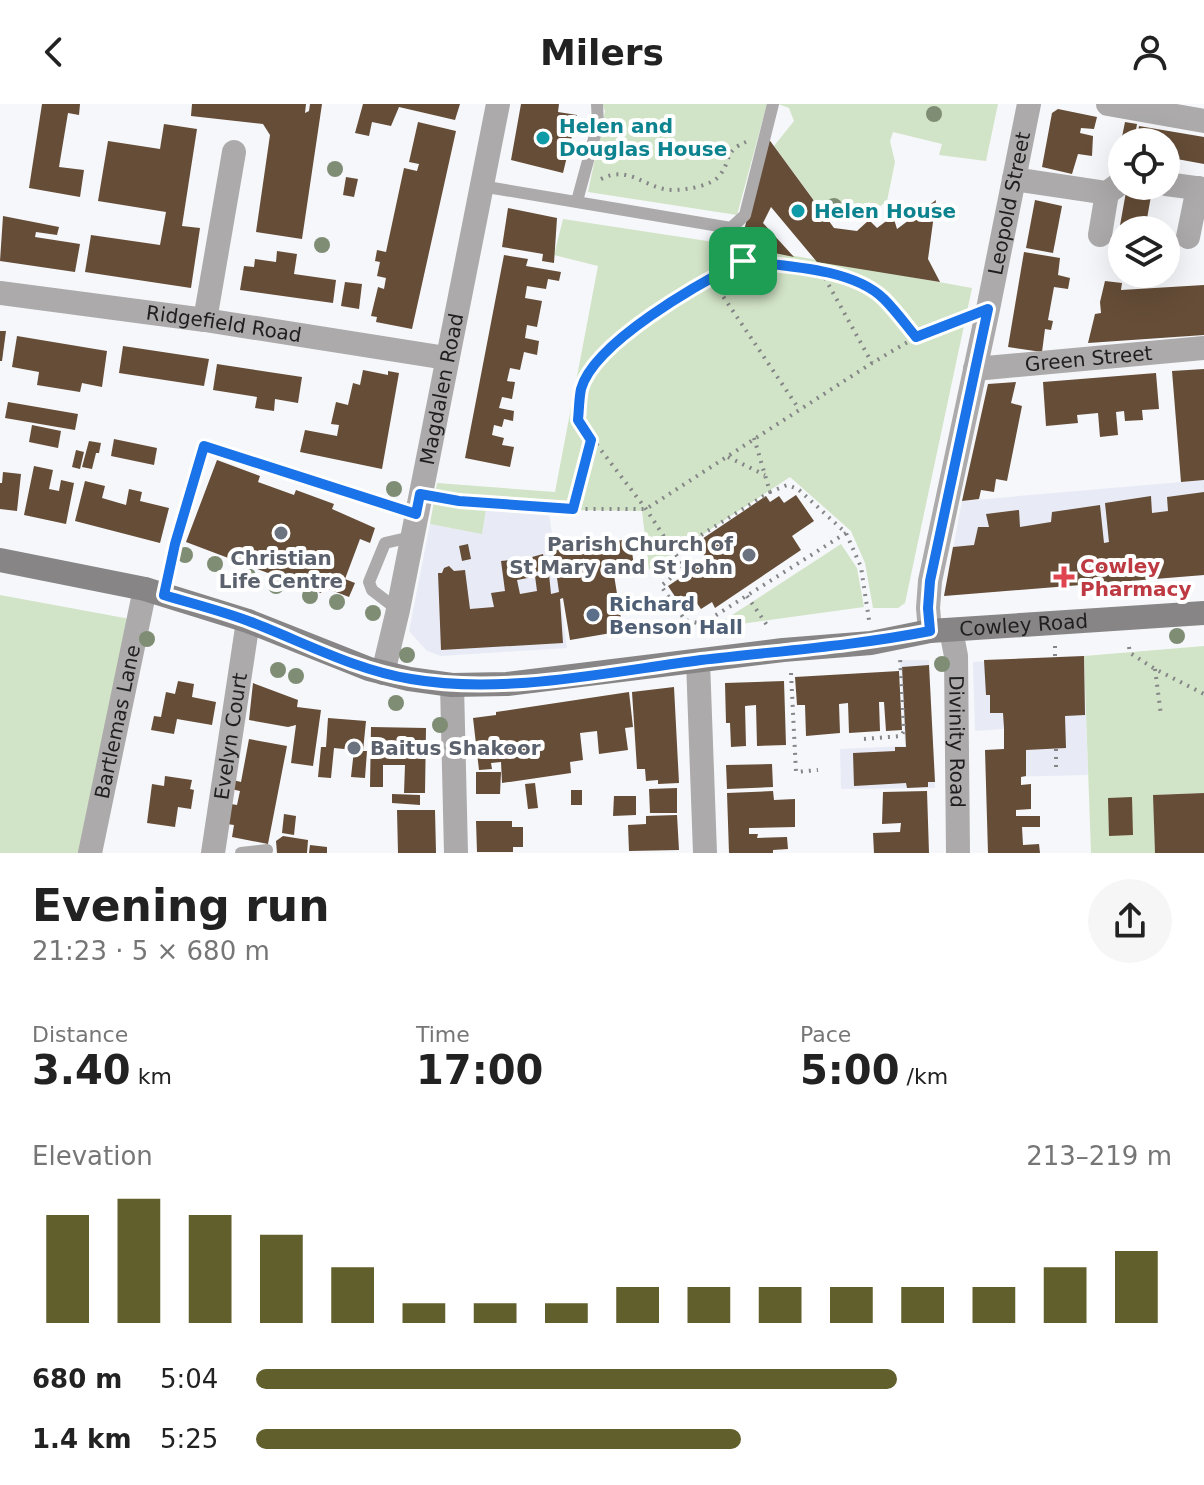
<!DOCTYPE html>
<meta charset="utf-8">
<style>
:root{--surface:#fff;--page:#f6f6f6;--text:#222;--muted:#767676;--accent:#615f2c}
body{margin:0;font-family:"DejaVu Sans",sans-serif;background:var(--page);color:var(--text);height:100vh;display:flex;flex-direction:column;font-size:30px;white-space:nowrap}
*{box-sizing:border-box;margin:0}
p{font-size:26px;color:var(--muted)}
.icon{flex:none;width:44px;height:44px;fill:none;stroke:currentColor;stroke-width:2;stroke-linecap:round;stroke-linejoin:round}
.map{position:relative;height:749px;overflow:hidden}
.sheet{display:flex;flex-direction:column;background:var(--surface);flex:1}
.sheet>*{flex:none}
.tools{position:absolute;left:1108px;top:24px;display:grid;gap:16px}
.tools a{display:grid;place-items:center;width:72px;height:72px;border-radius:50%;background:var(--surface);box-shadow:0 8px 32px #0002;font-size:40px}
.pin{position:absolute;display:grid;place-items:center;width:68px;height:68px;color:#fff;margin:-34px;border-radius:16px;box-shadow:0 4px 12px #0006}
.round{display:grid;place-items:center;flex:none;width:84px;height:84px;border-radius:42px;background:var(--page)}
.headline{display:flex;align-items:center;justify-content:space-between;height:136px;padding:0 32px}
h1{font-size:44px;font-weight:700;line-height:60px}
.metrics{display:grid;grid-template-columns:repeat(3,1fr);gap:12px;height:136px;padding:8px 32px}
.metrics div{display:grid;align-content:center}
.metrics b{font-size:40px;font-weight:700}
.metrics small{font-size:22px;font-weight:400}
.metrics p{font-size:22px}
.chart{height:224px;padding:16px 32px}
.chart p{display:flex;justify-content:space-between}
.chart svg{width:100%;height:144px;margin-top:8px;stroke:var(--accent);stroke-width:6}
ul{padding:0 32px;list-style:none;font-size:26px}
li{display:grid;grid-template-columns:128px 96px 1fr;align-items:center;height:60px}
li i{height:20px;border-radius:10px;background:var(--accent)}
header{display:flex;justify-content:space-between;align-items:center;height:104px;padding:0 32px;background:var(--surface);font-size:36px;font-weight:700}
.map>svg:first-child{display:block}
</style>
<header><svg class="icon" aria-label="back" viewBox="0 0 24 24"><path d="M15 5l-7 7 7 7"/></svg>Milers<svg class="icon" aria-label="person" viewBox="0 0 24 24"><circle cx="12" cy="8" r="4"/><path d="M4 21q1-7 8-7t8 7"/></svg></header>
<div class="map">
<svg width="1204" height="749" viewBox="0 0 1204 749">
<rect width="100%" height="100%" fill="#f6f7fa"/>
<!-- built -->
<g fill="#e8ebf6">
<polygon points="1204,376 1204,471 944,492 962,397"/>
<polygon points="485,405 549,408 567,544 441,552 427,547 409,527 430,420 481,429"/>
<polygon points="1084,552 1088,671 1004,673 1004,625 975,627 973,558"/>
<polygon points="900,556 929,556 935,684 841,685 840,645 905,642"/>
</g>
<!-- green -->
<g fill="#d2e4c7">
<polygon points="602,0 767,0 737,111 588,88 605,7"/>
<polygon points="778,0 998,0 986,57 939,51 942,40 893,28 890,37 895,58 887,97 875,106 869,98 854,111 825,111 774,42 794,17 789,4"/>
<polygon points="563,115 740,142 972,184 905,499 898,504 873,504 865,459 851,427 790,373 649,466 642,407 486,405 482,430 430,420 437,379 555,388 598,162 554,151"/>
<polygon points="841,440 857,464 864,503 712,524"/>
<polygon points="0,491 130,515 82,749 0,749"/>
<polygon points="1204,542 1204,689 1154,691 1155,749 1091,749 1084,552"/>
</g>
<!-- building -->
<g fill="#654d37">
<polygon points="42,0 80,0 79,11 68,9 59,63 84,66 80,93 29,84"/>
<polygon points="192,0 306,0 305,9 309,7 310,0 322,0 302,135 256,128 270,31 263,20 191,12"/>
<polygon points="363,0 460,0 455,16 399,3 391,22 372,18 369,32 355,29"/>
<polygon points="521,0 559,0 558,8 577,11 563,69 511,56"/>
<polygon points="1058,5 1097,13 1094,25 1081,24 1080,29 1093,32 1092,52 1078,50 1072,70 1042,63 1052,9"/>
<polygon points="418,18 456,27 412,225 376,218 377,213 371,212 378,183 384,185 386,174 377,172 380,158 375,157 377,146 386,148 404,64 417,67 419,60 409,58"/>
<polygon points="1125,18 1137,20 1134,38 1121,38"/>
<polygon points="164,20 197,25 182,122 200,124 191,184 85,168 91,131 160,141 166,108 98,97 108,37 160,45"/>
<polygon points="1139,22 1204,33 1204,60 1166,53 1166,38 1136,38"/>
<polygon points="768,34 834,124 857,127 869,116 877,124 893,112 897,125 936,96 928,155 940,178 817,158 771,103 763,119 794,153 740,142"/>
<polygon points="346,73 358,75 354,93 343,91"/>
<polygon points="1126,88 1151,92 1145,126 1122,126 1122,138 1117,138"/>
<polygon points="1035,96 1062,102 1053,149 1026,144"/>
<polygon points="508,104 557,114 554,159 542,157 543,150 502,143"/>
<polygon points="3,112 59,123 57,131 36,128 35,133 80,140 75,168 0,157"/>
<polygon points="277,147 297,150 294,170 336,176 333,199 240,186 244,162 254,163 255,155 276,158"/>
<polygon points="1024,148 1060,154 1058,171 1070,174 1068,185 1054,183 1048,216 1053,217 1051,226 1045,225 1042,248 1008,243"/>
<polygon points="504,151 528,155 526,162 561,168 559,177 548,175 546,185 527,182 525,194 542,197 537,223 527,221 525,234 539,237 537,251 524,248 520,266 510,264 507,277 515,278 512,295 502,293 499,304 514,307 513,317 504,315 502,323 494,321 492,331 504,334 502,341 514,343 510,363 465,354"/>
<polygon points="1105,177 1122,179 1121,186 1204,181 1204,231 1088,239 1095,210 1101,209 1100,198"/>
<polygon points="345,178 362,180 359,205 341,202"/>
<polygon points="0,227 6,227 2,257 0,257"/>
<polygon points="17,232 107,247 102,283 82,279 80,288 37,281 39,268 12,263"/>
<polygon points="123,242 209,255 204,282 119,269"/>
<polygon points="217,260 302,273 298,299 275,295 274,307 255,304 257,293 213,286"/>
<polygon points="1204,265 1204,376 1181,378 1172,267"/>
<polygon points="363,266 388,271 388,267 399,269 382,365 300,348 305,326 337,332 339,321 331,320 336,298 348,301 353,279 360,281"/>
<polygon points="1156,269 1159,305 1142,306 1143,316 1125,317 1124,307 1116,308 1118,331 1100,333 1098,309 1077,311 1078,319 1046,322 1043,278"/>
<polygon points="1016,278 1011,299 1022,302 1007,377 996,375 994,388 981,386 979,395 962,397 988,280"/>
<polygon points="8,298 78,310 75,326 5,314"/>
<polygon points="32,321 61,327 58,344 29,338"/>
<polygon points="114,335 157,344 154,361 111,352"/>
<polygon points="89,337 101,339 99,349 96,349 92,365 82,363"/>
<polygon points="76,346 84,348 80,365 72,363"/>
<polygon points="217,356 260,372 258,378 294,391 296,386 334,400 332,405 375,424 370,439 360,435 345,475 355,479 349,493 323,483 321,489 186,438"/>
<polygon points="34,362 53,366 49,385 59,387 61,376 74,379 66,420 24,411"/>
<polygon points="3,368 21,370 17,407 0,405 0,379 2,379"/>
<polygon points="85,377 105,382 102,394 126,401 129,385 142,388 140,397 169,404 160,439 75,417"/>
<polygon points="1204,388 1204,471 944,492 953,443 974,441 978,423 989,423 986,410 1019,406 1020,423 1051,418 1052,408 1100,401 1104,439 1109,438 1105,399 1151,392 1152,409 1168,407 1167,393"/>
<polygon points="796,391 814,417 792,432 801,446 715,504 712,498 701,505 696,498 684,506 668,482 707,456 696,439 766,392 770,398 779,392 784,399"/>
<polygon points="630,435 635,468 614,471 623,527 570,536 563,494 560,495 563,539 441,546 438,469 442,469 444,464 449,462 454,467 465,466 470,505 494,503 491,489 505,487 501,457 529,454 533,473 517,476 520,490 537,487 535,472 549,470 551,490 559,488 553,446"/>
<polygon points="468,440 471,455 462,457 459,442"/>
<polygon points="543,450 546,466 535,468 532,453"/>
<polygon points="1084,552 1085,611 1065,612 1066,644 1026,646 1026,672 1021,673 1021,681 1031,680 1031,705 1016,706 1016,712 1040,712 1040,723 1022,723 1023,741 1039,740 1040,749 988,749 985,646 1004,645 1004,624 1003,609 990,609 990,591 986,591 984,556"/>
<polygon points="929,561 935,678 928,678 928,683 907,684 906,679 854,682 853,649 895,647 895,643 906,643 902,563"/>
<polygon points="899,567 902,626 886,627 884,598 879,598 880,627 849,629 848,599 839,600 840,629 806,632 805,601 797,601 795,573"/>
<polygon points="178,577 194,580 192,593 216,598 212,621 177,615 174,630 151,626 154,612 161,613 166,588 175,590"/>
<polygon points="784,577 786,641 757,642 756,601 745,602 746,642 731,643 730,619 726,619 725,579"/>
<polygon points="253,579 298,596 297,603 321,606 313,662 291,659 296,621 288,623 249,616"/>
<polygon points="674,583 679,679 658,680 658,676 646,677 645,665 637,665 632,588"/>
<polygon points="629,588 633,623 625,624 628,646 599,650 597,627 580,629 583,656 570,658 571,669 502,679 501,658 491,659 492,665 479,666 473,614 496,611 496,608"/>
<polygon points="328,614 366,617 363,647 367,647 365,674 351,673 354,646 334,644 331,674 318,673 321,643 326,643"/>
<polygon points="371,623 426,624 425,689 404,689 405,661 383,661 383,683 370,683"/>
<polygon points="249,635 287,642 268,740 232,733 234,721 227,720 231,700 237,701 240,687 231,685 233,676 241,678"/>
<polygon points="772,660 773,683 727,685 726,661"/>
<polygon points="476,668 501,668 500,690 476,690"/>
<polygon points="165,672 192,676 190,685 194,686 191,705 178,703 175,723 147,719 152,680 164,682"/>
<polygon points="535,679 538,704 528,705 525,680"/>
<polygon points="677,684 677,709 650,709 649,685"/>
<rect x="571" y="686" width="11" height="15"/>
<polygon points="773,687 774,696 795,695 795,723 749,724 749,730 758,730 757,734 787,733 788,745 773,746 773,749 729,749 727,689"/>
<polygon points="927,687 929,749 874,749 873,729 900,728 901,719 882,720 883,688"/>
<polygon points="1204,689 1204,749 1155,749 1153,691"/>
<polygon points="392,690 420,691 420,701 392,699"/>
<polygon points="614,692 636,692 636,711 613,712"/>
<polygon points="1132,693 1133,731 1109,732 1108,694"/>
<polygon points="397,706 435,706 436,749 398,749"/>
<polygon points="284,710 296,712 294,731 282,729"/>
<polygon points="677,711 679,746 629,747 628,721 646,720 646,712"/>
<polygon points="476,717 512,717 512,723 523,723 523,743 513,743 513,748 477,748"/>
<polygon points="283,732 308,736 307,749 277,749 276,737"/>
<polygon points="310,741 327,743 327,749 309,749"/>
</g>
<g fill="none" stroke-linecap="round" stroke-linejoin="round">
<!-- path -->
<g stroke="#858687" stroke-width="4" stroke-dasharray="2 6" stroke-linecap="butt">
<path d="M601 75C630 60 646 86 673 86 686 86 712 82 720 71 732 55 724 47 746 38"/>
<polyline points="821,167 872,259"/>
<polyline points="710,173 799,305"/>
<polyline points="754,334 770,388 787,381 798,385 846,429 861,463 869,516"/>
<polyline points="728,353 765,371"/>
<polyline points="442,394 573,405 646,405 872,259 916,233 964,214"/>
<polyline points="573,405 591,336"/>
<polyline points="846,429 702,520 685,516 661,482 684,463 646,405 578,316 582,284 599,254 659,206 743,157 819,165 859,181 882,193 916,233"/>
<polyline points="674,448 770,388"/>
<polyline points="747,492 769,524"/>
<polyline points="1055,542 1055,554"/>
<polyline points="1129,543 1130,549 1155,565 1204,590"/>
<polyline points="1155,565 1161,611"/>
<polyline points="791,569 796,668 818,666"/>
<polyline points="864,635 901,632 904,627 900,554"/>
<polyline points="1056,645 1056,667"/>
</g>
<!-- lane -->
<g stroke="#acaaaa" stroke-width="12">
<polyline points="481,82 731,124 745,111 773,0"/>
<polyline points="577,97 598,20 597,0"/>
<polyline points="164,491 175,440 204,342 416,410"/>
<polyline points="398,506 372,486 369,478 385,439 411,433"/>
<polyline points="241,749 267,746"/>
</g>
<!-- street -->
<g stroke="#acaaaa" stroke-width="24">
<polyline points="1108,0 1204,17"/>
<polyline points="1014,75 1107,89 1122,78"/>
<polyline points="1166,80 1204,85"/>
<polyline points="1100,131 1107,89"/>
<polyline points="1188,133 1198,84"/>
<path id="s1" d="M0 189 205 216 446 254"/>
<polyline points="205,216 234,48"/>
<path id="s2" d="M975 265 1204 244"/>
<path id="s3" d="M951 526 956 552 958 749"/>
<path id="s4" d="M930 527 928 504 930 477 988 205 1029 0"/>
<polyline points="698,557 705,749"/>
<path id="s5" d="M383 569 398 506 498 0"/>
<polyline points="452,581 456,749"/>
<path id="s6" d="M90 749 145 485"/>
<path id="s7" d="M213 749 248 517"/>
</g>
<!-- secondary -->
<path stroke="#878585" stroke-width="24" id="s8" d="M0 456 145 485 248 517 369 565 409 575 452 581 507 580 783 546 871 539 930 527 1204 509"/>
</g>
<!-- trees -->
<g fill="#7f8d75">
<circle cx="934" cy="10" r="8"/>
<circle cx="335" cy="65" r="8"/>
<circle cx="834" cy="102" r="8"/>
<circle cx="322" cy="141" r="8"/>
<circle cx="394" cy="385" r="8"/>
<circle cx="185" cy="451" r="8"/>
<circle cx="215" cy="460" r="8"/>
<circle cx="248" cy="472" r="8"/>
<circle cx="276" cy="482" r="8"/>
<circle cx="310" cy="492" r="8"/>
<circle cx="337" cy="498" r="8"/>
<circle cx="373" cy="509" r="8"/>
<circle cx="1177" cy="532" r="8"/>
<circle cx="147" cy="535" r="8"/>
<circle cx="407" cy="551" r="8"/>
<circle cx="942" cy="560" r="8"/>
<circle cx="278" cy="566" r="8"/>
<circle cx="296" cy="572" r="8"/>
<circle cx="396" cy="599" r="8"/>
<circle cx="440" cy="621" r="8"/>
</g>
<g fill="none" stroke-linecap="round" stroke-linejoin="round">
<!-- route casing -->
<g stroke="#fff" stroke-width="16">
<path id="route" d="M743 157C784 162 853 164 884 195 896 207 906 221 916 233L988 205 930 477 928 504 930 527C854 542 777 547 701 556 608 568 503 591 411 575 355 566 303 538 251 518 222 507 193 500 164 491L175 440 204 342 416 410 420 390 459 397 573 405 591 336 578 316C579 306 579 295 581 285 594 238 700 179 743 157Z"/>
</g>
<!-- route -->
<use href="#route" stroke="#1a73e8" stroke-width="10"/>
</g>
<!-- markers -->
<g fill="#0f9aa8" stroke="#fff" stroke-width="3">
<circle cx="543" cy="34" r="8"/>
<circle cx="798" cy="107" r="8"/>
</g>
<g fill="#6b7280" stroke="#fff" stroke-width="3">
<circle cx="281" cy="429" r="8"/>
<circle cx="749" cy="451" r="8"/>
<circle cx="354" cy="644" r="8"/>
</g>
<path fill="#e0444e" stroke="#fff" stroke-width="3" d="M1060 461h8v8h8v8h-8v8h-8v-8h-8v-8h8z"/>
<circle fill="#5c6f8a" stroke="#fff" stroke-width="3" cx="593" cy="511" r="8"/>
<g text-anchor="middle" stroke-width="8" stroke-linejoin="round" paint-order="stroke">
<!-- culture labels -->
<g font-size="20" font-weight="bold" fill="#0d838f" stroke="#fff" text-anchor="start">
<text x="559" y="29">Helen and<tspan x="559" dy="23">Douglas House</tspan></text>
<text x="814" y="114">Helen House</text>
</g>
<!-- street labels -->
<g font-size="20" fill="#1f1f20" stroke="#fff">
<text dy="7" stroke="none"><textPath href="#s4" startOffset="436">Leopold Street</textPath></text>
<text dy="7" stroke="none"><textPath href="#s1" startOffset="226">Ridgefield Road</textPath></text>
<text dy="7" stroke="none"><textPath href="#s2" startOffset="114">Green Street</textPath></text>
<text dy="7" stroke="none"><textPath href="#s5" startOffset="290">Magdalen Road</textPath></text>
<text dy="7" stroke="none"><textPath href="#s8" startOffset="1046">Cowley Road</textPath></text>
<text dy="7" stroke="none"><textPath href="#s6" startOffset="134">Bartlemas Lane</textPath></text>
<text dy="7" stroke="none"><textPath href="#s7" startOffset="118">Evelyn Court</textPath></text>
<text dy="7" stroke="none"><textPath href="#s3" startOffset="112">Divinity Road</textPath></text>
</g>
<!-- worship labels -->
<g font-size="20" font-weight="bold" fill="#5b616d" stroke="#fff" text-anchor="end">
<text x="733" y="447">Parish Church of<tspan x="733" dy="23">St Mary and St John</tspan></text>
<text x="281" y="461" text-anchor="middle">Christian<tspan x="281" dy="23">Life Centre</tspan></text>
<text x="370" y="651" text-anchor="start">Baitus Shakoor</text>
</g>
<!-- health labels -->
<g font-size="20" font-weight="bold" fill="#be3a42" stroke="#fff" text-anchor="start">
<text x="1080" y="469">Cowley<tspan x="1080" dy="23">Pharmacy</tspan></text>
</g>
<!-- service labels -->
<g font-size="20" font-weight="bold" fill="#4e5e75" stroke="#fff" text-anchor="start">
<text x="609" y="507">Richard<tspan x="609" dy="23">Benson Hall</tspan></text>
</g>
</g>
</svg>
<div class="tools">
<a><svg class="icon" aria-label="locate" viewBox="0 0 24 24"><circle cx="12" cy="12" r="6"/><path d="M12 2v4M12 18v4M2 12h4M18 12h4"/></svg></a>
<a><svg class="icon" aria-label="layers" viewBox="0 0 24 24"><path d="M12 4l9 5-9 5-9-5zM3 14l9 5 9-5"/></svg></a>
</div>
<div class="pin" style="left:743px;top:157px;background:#1e9e55"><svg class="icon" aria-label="arrive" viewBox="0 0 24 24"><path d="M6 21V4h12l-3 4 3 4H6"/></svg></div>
</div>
<section class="sheet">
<div class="headline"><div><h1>Evening run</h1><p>21:23 · 5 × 680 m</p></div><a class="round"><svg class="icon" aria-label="share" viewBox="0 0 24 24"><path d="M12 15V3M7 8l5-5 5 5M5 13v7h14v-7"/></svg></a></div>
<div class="metrics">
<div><p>Distance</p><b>3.40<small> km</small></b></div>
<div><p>Time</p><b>17:00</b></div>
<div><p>Pace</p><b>5:00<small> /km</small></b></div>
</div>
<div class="chart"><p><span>Elevation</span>213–219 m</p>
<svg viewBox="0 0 160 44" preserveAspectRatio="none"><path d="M5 44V11M15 44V6M25 44V11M35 44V17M45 44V27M55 44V38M65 44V38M75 44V38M85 44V33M95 44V33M105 44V33M115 44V33M125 44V33M135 44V33M145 44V27M155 44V22"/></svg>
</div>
<ul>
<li><b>680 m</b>5:04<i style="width:70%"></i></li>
<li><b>1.4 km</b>5:25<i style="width:53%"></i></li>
</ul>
</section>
